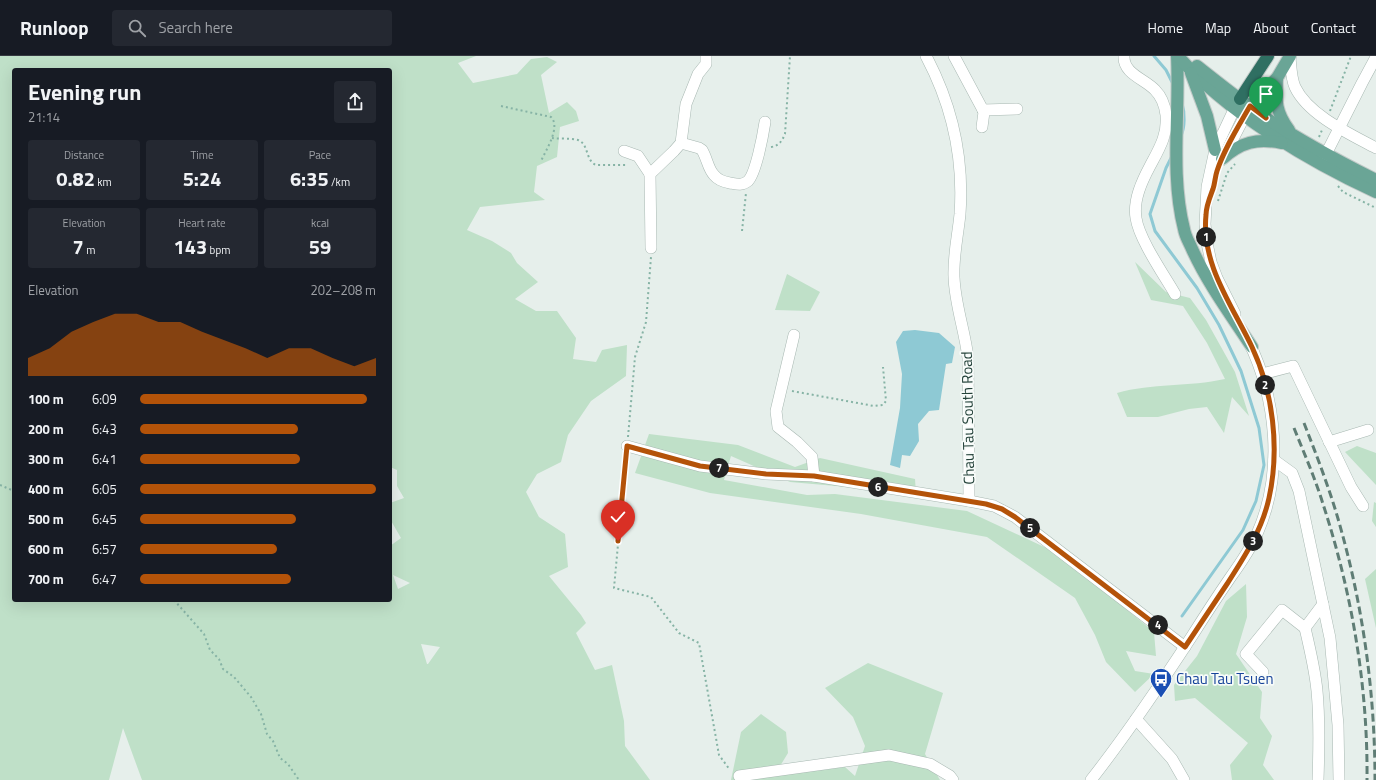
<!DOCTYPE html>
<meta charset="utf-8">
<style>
:root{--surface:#171b24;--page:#242831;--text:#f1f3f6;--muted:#9ea1a6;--line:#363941;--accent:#b45309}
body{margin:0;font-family:"Titillium Web",sans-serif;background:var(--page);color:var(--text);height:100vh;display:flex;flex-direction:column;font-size:15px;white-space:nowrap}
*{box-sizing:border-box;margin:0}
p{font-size:13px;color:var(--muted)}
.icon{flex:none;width:22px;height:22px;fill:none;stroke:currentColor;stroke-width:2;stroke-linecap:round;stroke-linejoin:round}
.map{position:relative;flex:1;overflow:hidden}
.side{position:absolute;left:12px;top:12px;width:380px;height:534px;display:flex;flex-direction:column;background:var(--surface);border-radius:4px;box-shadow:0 4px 16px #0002}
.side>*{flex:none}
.pin{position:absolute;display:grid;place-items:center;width:34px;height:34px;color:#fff;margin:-41px -17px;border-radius:50% 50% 50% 0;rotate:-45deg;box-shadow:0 0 4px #0007}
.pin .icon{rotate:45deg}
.km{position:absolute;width:20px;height:20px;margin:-10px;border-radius:50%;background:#222;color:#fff;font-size:11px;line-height:20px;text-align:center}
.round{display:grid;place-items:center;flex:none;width:42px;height:42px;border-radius:4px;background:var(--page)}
.head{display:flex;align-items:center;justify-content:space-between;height:68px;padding:0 16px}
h1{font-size:22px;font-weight:700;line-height:30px}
.figures{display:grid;grid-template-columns:repeat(3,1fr);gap:6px;height:68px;padding:4px 16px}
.figures div{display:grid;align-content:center;border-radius:4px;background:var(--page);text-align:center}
.figures b{font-size:20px;font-weight:700}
.figures small{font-size:11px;font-weight:400}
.figures p{font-size:11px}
.chart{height:112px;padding:8px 16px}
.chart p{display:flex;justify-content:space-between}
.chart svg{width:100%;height:72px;margin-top:4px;fill:var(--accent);opacity:.7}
ul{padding:0 16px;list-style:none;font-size:13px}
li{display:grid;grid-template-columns:64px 48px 1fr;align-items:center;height:30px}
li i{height:10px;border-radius:5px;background:var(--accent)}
header{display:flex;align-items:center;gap:24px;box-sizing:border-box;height:56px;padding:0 20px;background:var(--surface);border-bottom:1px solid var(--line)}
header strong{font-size:19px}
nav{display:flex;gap:22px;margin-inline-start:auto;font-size:14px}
.search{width:280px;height:36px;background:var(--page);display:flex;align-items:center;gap:10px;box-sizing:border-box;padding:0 14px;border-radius:4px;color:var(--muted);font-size:15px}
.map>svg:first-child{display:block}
</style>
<header>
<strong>Runloop</strong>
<div class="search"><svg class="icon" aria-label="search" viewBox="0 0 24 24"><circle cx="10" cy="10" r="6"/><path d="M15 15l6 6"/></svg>Search here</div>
<nav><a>Home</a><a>Map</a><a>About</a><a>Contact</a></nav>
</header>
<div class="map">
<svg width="1376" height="724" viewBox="0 0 1376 724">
<rect width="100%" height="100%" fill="#e6efeb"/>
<!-- green -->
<g fill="#bfe0c8" fill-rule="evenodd">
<path d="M0 0H476L458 7 473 27 517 18 531 3 547 1 557 6 541 19 549 57 567 46 576 55 579 65 560 71 557 101 537 110 534 136 545 144 480 151 467 174 492 185 511 197 517 207 538 226 515 243 536 255H557L576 282 573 303 596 306 602 294 627 289 626 320 591 345 568 379 561 406 537 418 526 436 539 461 565 478 568 511 549 520 581 559 586 567 576 577 595 614 612 609 624 665 625 690 650 724H142L123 672 109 724H0ZM14 14H390V411L397 414V430L404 442 390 447V463L401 482 390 490V544H14ZM393 519 410 527 398 533ZM421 588 440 591 428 608H427Z"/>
<path d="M1135 206 1166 236 1190 242 1206 264 1235 316 1249 360 1232 341 1224 377 1207 351 1189 353 1158 361H1127L1117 337C1152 327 1189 331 1225 323L1207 287 1183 250 1151 244Z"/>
<polygon points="787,218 820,236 810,255 775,254"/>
<polygon points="649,378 738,389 795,411 820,402 915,423 916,437 790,426 731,400 724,424 807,439 835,438 967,455 1070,503 1126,553 1154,576 1156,600 1126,595 1135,615 1154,618 1135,636 1106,606 1095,579 1075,542 987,481 861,458 710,437 635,417"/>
<polygon points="1357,390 1376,397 1376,429 1345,396"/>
<polygon points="1374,446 1376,447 1376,471 1372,465"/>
<polygon points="1376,513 1376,572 1365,523"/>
<polygon points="1246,528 1247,561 1236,598 1262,636 1260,662 1272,680 1263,709 1274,724 1232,724 1230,709 1248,687 1195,642 1175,645 1174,629 1197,600 1226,545"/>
<polygon points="868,607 943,637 925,698 940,724 731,724 741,676 761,658 786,676 788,697 774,720 845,711 855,720 865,690 853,661 825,632"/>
</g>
<!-- water -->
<polygon fill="#8ec9d4" points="915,274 939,277 955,291 952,307 946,308 939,354 929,355 918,368 919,385 910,400 902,399 900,412 890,409 900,352 902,318 896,286 903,275"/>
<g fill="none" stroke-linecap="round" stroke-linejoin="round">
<!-- stream -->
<g stroke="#8ec9d4" stroke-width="3">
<polyline points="1154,0 1166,14 1173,28"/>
<path d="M1181 80C1185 71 1185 57 1182 47"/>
<polyline points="1172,100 1166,112 1150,158 1155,175 1197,232 1219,269 1241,315 1259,372 1264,409 1256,445 1243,474 1182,560"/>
</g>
<!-- minor casing -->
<g stroke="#a8b8b2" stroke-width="12">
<g id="minor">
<path d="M926 0C952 49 964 102 960 158 958 179 953 200 954 221 955 249 965 275 968 302L969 445"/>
<polyline points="954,0 984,56 982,71"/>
<path d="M1124 0C1123 18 1145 23 1155 34 1162 41 1165 50 1166 59 1168 79 1159 93 1150 110 1142 125 1133 144 1136 162 1139 183 1164 219 1175 238"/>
<path d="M1290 1C1291 11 1291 22 1295 31 1308 59 1350 78 1376 92"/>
<polyline points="983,54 1017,53"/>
<path d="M681 87 699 92 702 94C707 102 708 113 714 119 718 124 724 126 730 127 736 128 742 130 748 125 756 117 763 79 765 66"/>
<polyline points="624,95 638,100 650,118"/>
<polyline points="1222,104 1249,52"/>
<polyline points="1322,106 1362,27 1376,1"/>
<polyline points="651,192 650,118 674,95 681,87 686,48 698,18 706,8 706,0"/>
<polyline points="1235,258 1217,222 1211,206 1207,187 1205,168 1207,131 1215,94 1238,45"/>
<polyline points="794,279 776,355 778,371 797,386 812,401 814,420"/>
<polyline points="1262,318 1293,310 1351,431 1363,450"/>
<polyline points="1329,386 1368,374"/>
<polyline points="627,390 700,410 766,418 814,420 969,445 994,450 1015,461 1185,591"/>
<polyline points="1274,404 1292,417 1299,435 1330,582 1338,669 1339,724"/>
<polyline points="1263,616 1246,598 1282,554 1305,572"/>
<polyline points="1136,663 1172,703 1184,724"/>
<polyline points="739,720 889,699 930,708 950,720 953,724"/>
<path d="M1091 724C1127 678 1160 629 1192 580 1204 561 1217 541 1230 522 1240 508 1250 494 1257 478 1284 417 1277 343 1248 284"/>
<path d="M1318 724C1319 695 1320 665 1317 635 1315 614 1310 593 1305 572L1323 548"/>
</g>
</g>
<!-- major casing -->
<g stroke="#c2cac8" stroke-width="14">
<g id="major">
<path d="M1177 0C1180 57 1170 118 1184 173 1185 180 1189 186 1192 193 1208 228 1231 259 1252 291"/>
<path d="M1178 0C1226 56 1309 105 1376 136"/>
<path d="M1197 10C1220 28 1242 46 1266 62 1301 85 1338 105 1376 124"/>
<polyline points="1191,17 1207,60 1215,94"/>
<path d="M1277 22C1276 45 1275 55 1289 74"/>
<polyline points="1250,50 1277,22 1290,0"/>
<path d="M1222 103C1241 86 1257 82 1282 87"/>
</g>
</g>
<!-- highway casing -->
<g stroke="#c2cac8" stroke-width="14">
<polyline id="highway" points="1240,43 1268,0"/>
</g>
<!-- path -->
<g stroke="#86b3a5" stroke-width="2" stroke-dasharray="2 3" stroke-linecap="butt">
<path d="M501 50 551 61C561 71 546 94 541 105"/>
<polyline points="1330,55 1351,0"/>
<polyline points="1319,81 1322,74"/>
<path d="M552 82C560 83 570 82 578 84 589 88 585 104 596 109H628"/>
<path d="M771 91C779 90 782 85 785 78L790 0"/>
<polyline points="1338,130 1343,136 1376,152"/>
<polyline points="1218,145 1227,117 1235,108"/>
<polyline points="742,175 746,137"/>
<polyline points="792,335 874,350 883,349 886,345 883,311"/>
<polyline points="628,381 635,301 646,266 651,201"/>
<polyline points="626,401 614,532 651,541 679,577 699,587 719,699 730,714"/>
<polyline points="0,429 14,435"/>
<polyline points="174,544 204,578 210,594 219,603 223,613 234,621 251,641 261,658 267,678 273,685 280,702 288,708 299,724"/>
</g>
<!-- minor -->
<use href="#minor" stroke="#fff" stroke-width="11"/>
<!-- major -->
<use href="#major" stroke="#6aa596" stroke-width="12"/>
<!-- highway -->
<use href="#highway" stroke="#2f6f62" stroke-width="12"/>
<!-- rail -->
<g stroke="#5f7d75" stroke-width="3" stroke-dasharray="8 4" stroke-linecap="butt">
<path d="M1304 367C1318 403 1332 439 1342 477 1364 557 1375 641 1375 724"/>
<path d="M1294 372C1304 397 1315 422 1323 448 1352 537 1368 631 1367 724"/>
</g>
</g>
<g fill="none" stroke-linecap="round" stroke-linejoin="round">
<!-- route casing -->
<g stroke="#fff" stroke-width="8">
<path id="route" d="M618 485 627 390 700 410 766 418 814 420 986 448 1002 453 1015 461 1185 591C1199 570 1213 549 1227 528 1245 500 1262 474 1269 442 1280 392 1273 336 1252 291 1232 249 1201 208 1206 159 1206 150 1210 141 1213 133 1215 127 1215 121 1217 115 1224 93 1238 71 1250 50L1266 62"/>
</g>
<!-- route -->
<use href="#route" stroke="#b45309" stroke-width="5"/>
</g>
<!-- icons -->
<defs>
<g id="bus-pin" transform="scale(1.15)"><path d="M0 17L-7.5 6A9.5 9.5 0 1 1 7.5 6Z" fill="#1a4fb4" stroke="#f7fbf9"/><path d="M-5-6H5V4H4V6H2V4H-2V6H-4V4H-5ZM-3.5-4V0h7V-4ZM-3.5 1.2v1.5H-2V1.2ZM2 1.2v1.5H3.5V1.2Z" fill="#fff"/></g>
</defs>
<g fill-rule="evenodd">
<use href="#bus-pin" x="1161" y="623"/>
</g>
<g text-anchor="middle" stroke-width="3.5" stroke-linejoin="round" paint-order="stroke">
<!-- street labels -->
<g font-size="15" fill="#24423a" stroke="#f7fbf9">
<text transform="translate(968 362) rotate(-91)" y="5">Chau Tau South Road</text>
</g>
<!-- transit labels -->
<g font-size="15" fill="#164399" stroke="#f7fbf9" text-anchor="start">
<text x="1176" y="628">Chau Tau Tsuen</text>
</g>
</g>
</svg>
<div class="pin" style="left:1266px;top:62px;background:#1e9e55"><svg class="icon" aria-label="arrive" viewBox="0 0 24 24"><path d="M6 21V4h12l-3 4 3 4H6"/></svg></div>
<div class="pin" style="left:618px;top:485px;background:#d93025"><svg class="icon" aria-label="check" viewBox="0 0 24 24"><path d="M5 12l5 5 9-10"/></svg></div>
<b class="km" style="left:1206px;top:181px">1</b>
<b class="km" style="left:1265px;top:329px">2</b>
<b class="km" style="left:1253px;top:485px">3</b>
<b class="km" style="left:1158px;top:569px">4</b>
<b class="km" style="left:1030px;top:472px">5</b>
<b class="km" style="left:878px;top:431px">6</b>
<b class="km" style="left:719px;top:412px">7</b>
<section class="side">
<div class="head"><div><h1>Evening run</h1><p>21:14</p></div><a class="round"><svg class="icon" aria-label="share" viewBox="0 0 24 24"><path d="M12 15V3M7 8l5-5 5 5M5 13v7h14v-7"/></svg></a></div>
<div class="figures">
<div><p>Distance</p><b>0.82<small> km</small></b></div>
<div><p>Time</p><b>5:24</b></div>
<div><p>Pace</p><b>6:35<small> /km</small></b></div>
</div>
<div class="figures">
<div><p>Elevation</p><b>7<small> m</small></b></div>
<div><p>Heart rate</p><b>143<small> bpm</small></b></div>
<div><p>kcal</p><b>59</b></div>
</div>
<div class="chart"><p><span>Elevation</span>202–208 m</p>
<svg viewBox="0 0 160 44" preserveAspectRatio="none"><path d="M0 44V33L10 27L20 17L30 11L40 6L50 6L60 11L70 11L80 17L90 22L100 27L110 33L120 27L130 27L140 33L150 38L160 33V44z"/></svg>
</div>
<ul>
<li><b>100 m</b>6:09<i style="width:96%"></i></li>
<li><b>200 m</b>6:43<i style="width:67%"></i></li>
<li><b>300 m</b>6:41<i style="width:68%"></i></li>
<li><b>400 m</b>6:05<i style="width:100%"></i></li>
<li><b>500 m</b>6:45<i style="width:66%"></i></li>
<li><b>600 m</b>6:57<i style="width:58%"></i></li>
<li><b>700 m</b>6:47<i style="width:64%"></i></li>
</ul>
</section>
</div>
